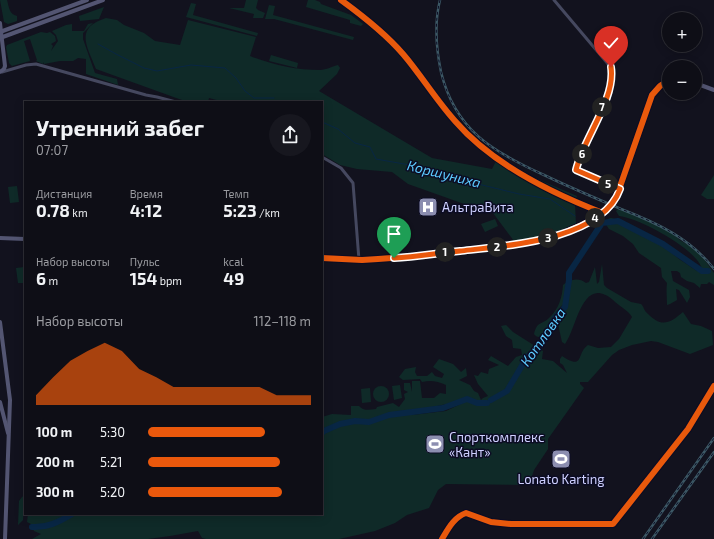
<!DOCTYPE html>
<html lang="ru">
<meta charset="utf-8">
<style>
:root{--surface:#0e0e16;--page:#17171f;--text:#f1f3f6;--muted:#9b9ca1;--line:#2e2e35;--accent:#ea580c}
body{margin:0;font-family:"Exo 2",sans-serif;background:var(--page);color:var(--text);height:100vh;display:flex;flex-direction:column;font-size:15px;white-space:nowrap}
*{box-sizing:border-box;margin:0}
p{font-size:13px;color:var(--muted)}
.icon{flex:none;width:22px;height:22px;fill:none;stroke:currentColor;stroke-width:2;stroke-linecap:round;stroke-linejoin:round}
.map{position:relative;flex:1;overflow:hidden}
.drawer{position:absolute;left:24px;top:101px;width:299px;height:414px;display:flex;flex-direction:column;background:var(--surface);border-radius:0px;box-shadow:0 2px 10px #0003,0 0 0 1px var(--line)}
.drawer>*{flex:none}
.fabs{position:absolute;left:662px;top:12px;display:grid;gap:8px}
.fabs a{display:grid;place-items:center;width:40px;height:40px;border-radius:50%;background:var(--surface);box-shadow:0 2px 10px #0003,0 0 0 1px var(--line);font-size:20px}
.pin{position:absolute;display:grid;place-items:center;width:34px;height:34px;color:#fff;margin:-41px -17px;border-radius:50% 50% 50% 0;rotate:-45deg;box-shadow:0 0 4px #0007}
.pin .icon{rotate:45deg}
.km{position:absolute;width:20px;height:20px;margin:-10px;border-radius:50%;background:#222;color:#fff;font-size:11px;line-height:20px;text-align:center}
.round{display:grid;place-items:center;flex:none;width:42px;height:42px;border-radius:21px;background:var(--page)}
.head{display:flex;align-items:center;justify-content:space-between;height:68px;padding:0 12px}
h1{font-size:22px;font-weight:700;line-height:30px}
.metrics{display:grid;grid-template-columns:repeat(3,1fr);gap:6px;height:68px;padding:4px 12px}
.metrics div{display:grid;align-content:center}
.metrics b{font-size:17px;font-weight:700}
.metrics small{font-size:11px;font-weight:400}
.metrics p{font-size:11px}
.chart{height:112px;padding:8px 12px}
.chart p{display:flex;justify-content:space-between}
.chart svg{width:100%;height:72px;margin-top:4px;fill:var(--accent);opacity:.7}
ul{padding:0 12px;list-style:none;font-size:13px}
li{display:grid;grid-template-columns:64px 48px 1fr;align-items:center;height:30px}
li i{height:10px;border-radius:5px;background:var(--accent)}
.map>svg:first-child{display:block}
</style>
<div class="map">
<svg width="714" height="539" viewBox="0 0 714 539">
<rect width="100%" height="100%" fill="#12121e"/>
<!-- green -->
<g fill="#0f2a28" fill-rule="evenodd">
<path d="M0 0H7C9 7 9 14 17 16V21L8 24 4 22Z"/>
<polygon points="246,0 258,0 256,8 258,10 265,13 263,18 253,18 254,14 229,8 244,8"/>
<polygon points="308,0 315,0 320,2 321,4 351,15 363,24 361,26 350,23 350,20 306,7"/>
<polygon points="191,3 196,4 193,15 258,33 257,36 186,17"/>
<polygon points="269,5 275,6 273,15 354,37 353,40 274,19 265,19"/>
<polygon points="104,7 99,19 80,21 79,16"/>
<path d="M106 18 117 20 124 25 144 33 155 41 180 45 188 20 256 37 250 56C273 65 296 70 320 70 326 70 333 66 338 65L340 68 337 74 319 91 432 158 492 169 496 161 577 196 575 204 576 225 544 236 514 241 487 205H467L408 184 392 172 357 169 340 165 322 154V102H224L209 98 208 102H189L179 99 96 69C87 46 74 28 106 18Z"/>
<polygon points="93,23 83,33 83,39 95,73 117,79 118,85 86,74 86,59 78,58 73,61 60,61 44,64 44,62 43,64 36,61 37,60 30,39 24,41 30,61 12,66 9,63 6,47 7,45 41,32 47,33 50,32 55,36 56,41 51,44 53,46 51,51 58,41 56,35 52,31 66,25 72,24 72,31 84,31 88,24"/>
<polygon points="271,55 298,63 297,68 269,61"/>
<polygon points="714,175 714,199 707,199 701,195"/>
<polygon points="17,186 19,202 10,203 8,187"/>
<path d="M619 208H622L632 214 648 219 670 231 681 241 691 246 704 259 714 273V285L709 282 707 284H701L700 288 694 283 687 281 681 277 680 273 677 271H671L673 281 689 290 690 297 687 303 679 290 676 289 677 300 670 304 667 305C667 297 666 291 667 283L662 277 661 268 639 253 633 244 623 236 609 229 605 223 606 220 610 218H612L653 237 679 259 697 271 702 269C697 249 639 218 619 216L616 211Z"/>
<polygon points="495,219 498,226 485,232 481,224"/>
<path d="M602 264 604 285 607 288 631 302 641 304C644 307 644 310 646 312 661 328 669 324 683 312L691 324 701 326 712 331 713 345 690 354 658 342 651 341 632 345 619 350 612 355 588 382H580V384L584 388 548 439V449L534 470 529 485 446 484 438 490 429 508 407 515 395 523 375 531 339 539H206L202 538 198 531 170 536 148 539H32L41 534 34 531 31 524 27 522 28 514H322V417L332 414 351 415V406H359C363 411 369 410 376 409L377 407 393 403 399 407 405 399 404 394 408 392 404 390V383H410L412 392V381H420L422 398H434L440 393 446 394V385C437 381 431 380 422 382L420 379 403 380 399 377 405 369 416 367 415 372 417 376H427L432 372 435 376 442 378 444 374 433 367 439 359 453 364 461 372 466 368 467 376 459 380 470 385 474 391 478 393 481 400 483 398 488 396 478 384 474 375 478 376 481 372 488 374 489 369 499 365 488 360 491 356 508 366 516 357 522 355 521 349 513 348 512 340 506 336 501 326 506 325 513 332 543 351 542 359 553 361 567 373 563 365 560 363V359L562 356C585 371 576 353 588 345L598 348 611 347 619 339 632 317C628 310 619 306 613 300 582 274 577 328 565 344L562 342 558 324 567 304 561 306C559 312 545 336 540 337 536 337 536 336 534 334 537 322 540 325 548 319 559 309 562 298 563 285 569 279 579 277 586 283L589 282 595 267 597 284 599 282ZM467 400 469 402 467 401 446 411 412 415 431 411 432 407Z"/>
<polygon points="24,267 25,283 18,283 16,268"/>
<polygon points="400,385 402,398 394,400 392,386"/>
<circle cx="381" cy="394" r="8"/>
<polygon points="370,388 371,402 362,403 361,389"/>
<polygon points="25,495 23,520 18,525 19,501 22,497"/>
</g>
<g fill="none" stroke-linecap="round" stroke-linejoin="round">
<!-- stream -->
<g stroke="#082644" stroke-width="1">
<polyline points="98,44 116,54 144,68 157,71 191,65 225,68 236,78 245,91 254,98 274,98"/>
<polyline points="289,101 291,102"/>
<polyline points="322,122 338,129 355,143 370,147 376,159 421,167 437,174 519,194 550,199 575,216"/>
</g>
<!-- river -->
<g stroke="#082644" stroke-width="6">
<polyline points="491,400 507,391 527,357 540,346 555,318 565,307 569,280 569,273 602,223 618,221 663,244 702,271 708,271"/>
<polyline points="322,433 324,431 340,424 355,421 369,422 389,415 443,408 467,399 477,403 487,403"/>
<path d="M32 527C47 528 59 522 72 514"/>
</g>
<!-- street -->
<g stroke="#45485f" stroke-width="3">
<path d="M554 0 608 64C622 81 581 149 576 170L620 189"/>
<polyline points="2,72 26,65 36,64 146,95 157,97 176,102"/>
<polyline points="322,157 341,168 353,183 359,260"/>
<path d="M442 539C448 529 454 517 466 513L491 522 511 524H613L688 429 714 386"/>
</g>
<!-- secondary -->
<g stroke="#535572" stroke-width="4">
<path d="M341 0C363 16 385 33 403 54 421 75 436 100 455 121 492 164 551 193 603 213"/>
<polyline points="0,23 5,66 4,69 0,72"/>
<polyline points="0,32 87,0"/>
<polyline points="0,38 103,0"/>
<polyline points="695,83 714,90"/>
<polyline points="0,238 25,239"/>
<polyline points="322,258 362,260 378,259 405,257 513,245 542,240 564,233 582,225 603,213 616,198 652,95 660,86 669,80"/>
<polyline points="0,322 10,400 5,539"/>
<polyline points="0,402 8,433"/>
</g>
<!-- rail casing -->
<g stroke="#3c5865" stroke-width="2.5">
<g id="rail">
<path d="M440 0C434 24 436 48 441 72 455 130 493 152 544 175 569 187 595 198 621 209 657 223 690 238 714 269"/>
<polyline points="643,539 714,438"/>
<polyline points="652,539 714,452"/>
</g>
</g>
<!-- rail -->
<use href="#rail" stroke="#0c0c24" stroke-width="1" stroke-dasharray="3" stroke-linecap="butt"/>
<!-- cycleway casing -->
<g stroke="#0c0c24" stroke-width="8">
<g id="cycleway">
<path d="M341 0C363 16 385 33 403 54 421 75 436 100 455 121 492 164 551 193 603 213"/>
<polyline points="322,258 362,260 378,259 405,257 513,245 542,240 564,233 582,225 603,213 616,198 652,95 660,86 669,80"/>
<path d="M442 539C448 529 454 517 466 513L491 522 511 524H613L688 429 714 386"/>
</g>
</g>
<!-- cycleway -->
<use href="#cycleway" stroke="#e8590c" stroke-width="6"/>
</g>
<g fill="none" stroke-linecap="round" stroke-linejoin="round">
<!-- route casing -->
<g stroke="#fff" stroke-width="8">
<path id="route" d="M394 258C416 257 438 253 460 251 506 246 602 240 620 189L576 170C583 139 616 99 611 67"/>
</g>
<!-- route -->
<use href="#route" stroke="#ea580c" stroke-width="5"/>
</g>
<!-- icons -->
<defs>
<g id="hospital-square" transform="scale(1)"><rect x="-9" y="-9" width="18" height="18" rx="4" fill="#8c8eb0" stroke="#0c0c24"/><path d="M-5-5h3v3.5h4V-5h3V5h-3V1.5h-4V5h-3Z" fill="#fff"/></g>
<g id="stadium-square" transform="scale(1)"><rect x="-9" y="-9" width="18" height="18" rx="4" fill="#8c8eb0" stroke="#0c0c24"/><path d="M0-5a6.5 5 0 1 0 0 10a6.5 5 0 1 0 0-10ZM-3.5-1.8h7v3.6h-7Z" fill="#fff"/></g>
</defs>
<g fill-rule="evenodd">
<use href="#hospital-square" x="428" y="207"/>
<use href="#stadium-square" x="435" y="444"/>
<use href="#stadium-square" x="561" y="459"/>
</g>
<g text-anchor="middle" stroke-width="3" stroke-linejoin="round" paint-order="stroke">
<!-- poi labels -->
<g font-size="13" fill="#ced0ff" stroke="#0c0c24" text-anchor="start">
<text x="442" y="212">АльтраВита</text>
<text x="449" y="442">Спорткомплекс<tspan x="449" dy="15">«Кант»</tspan></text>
<text x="561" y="484" text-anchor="middle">Lonato Karting</text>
</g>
<!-- water labels -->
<g font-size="14" font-style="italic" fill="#5ccbff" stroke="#0c0c24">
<text transform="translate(444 174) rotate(14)" y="5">Коршуниха</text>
<text transform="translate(543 337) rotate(-55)" y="5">Котловка</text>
</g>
</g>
</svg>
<div class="fabs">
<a>+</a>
<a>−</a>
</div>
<div class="pin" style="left:394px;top:258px;background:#1e9e55"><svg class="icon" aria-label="arrive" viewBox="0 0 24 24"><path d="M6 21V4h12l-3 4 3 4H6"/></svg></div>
<div class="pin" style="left:611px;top:67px;background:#d93025"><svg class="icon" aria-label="check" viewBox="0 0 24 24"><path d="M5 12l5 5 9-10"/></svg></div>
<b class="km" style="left:445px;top:252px">1</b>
<b class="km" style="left:497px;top:247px">2</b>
<b class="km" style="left:548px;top:238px">3</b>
<b class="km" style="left:595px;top:218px">4</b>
<b class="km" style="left:608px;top:184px">5</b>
<b class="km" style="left:582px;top:154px">6</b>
<b class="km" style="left:602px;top:107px">7</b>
<section class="drawer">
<div class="head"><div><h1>Утренний забег</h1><p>07:07</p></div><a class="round"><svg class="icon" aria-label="share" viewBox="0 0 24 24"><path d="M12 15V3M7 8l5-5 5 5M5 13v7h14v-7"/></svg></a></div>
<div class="metrics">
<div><p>Дистанция</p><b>0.78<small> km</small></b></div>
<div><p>Время</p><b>4:12</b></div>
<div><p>Темп</p><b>5:23<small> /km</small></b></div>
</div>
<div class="metrics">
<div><p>Набор высоты</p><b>6<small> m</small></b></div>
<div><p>Пульс</p><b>154<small> bpm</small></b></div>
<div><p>kcal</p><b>49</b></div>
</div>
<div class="chart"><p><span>Набор высоты</span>112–118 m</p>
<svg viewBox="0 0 160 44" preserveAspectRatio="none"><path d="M0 44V38L10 27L20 17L30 11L40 6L50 11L60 22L70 27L80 33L90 33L100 33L110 33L120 33L130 33L140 38L150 38L160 38V44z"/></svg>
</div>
<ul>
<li><b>100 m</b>5:30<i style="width:72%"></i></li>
<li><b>200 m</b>5:21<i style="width:81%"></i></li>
<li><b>300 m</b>5:20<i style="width:82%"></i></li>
</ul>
</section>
</div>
